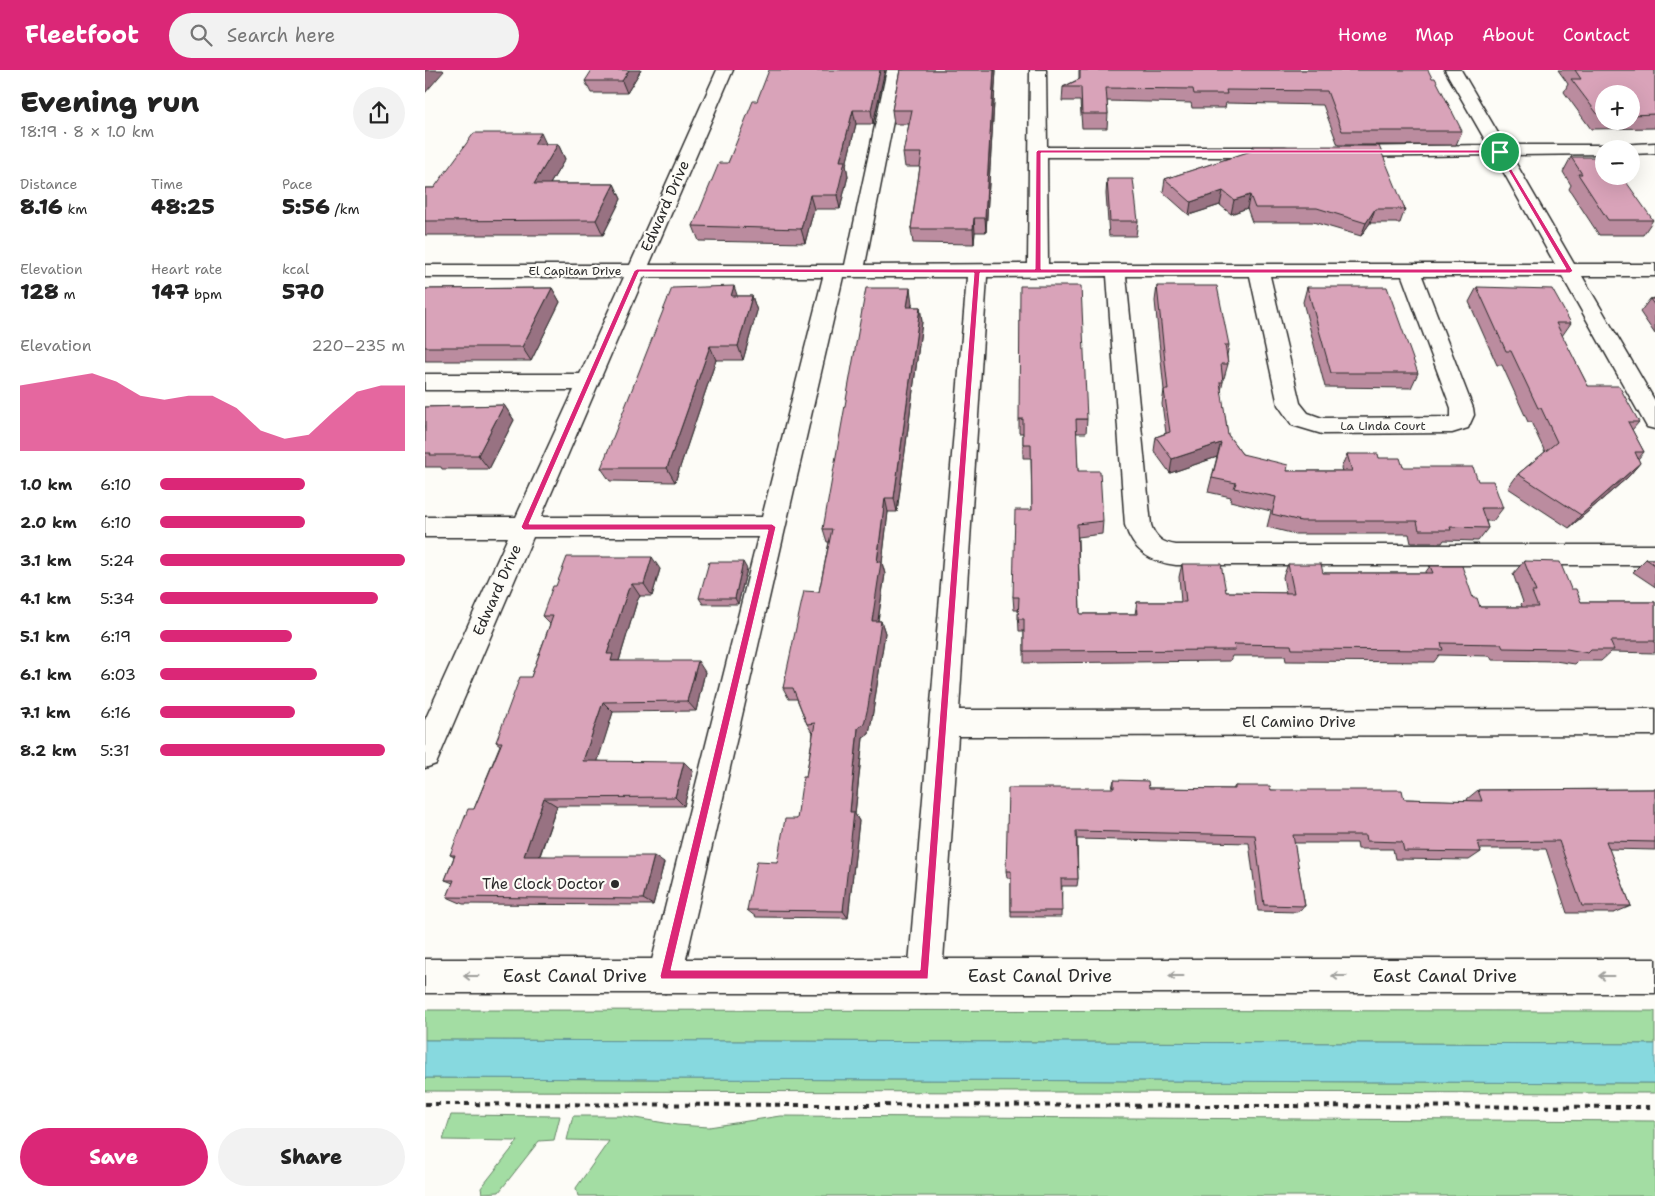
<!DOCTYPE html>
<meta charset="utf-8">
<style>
:root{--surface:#fff;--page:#f2f2f2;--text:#222;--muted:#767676;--accent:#db2777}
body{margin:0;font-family:"Shantell Sans",sans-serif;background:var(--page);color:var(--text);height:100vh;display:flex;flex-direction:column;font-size:19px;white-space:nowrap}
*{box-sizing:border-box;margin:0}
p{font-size:16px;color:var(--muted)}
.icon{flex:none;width:28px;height:28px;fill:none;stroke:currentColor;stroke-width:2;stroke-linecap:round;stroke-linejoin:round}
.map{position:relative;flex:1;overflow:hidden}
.details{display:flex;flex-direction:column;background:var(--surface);width:425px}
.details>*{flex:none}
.buttons{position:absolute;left:1170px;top:15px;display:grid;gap:10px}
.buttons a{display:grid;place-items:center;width:45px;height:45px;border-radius:50%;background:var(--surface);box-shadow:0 5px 20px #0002;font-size:25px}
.pin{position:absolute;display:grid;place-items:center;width:42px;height:42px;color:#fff;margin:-21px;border:2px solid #fff;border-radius:50%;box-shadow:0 1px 5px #0007}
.round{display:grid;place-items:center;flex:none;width:52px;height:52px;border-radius:26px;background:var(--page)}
.summary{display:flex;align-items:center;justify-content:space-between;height:85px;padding:0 20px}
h1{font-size:28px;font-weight:800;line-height:38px}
.stats{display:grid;grid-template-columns:repeat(3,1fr);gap:8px;height:85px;padding:5px 20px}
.stats div{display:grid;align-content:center}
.stats b{font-size:21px;font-weight:800}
.stats small{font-size:14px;font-weight:400}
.stats p{font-size:14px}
.chart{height:140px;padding:10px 20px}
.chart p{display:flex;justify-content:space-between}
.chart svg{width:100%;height:90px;margin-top:5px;fill:var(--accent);opacity:.7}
.primary-button{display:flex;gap:10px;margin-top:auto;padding:10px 20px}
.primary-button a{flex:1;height:58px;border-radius:30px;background:var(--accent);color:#fff;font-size:20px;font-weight:800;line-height:58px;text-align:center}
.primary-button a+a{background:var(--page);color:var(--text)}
ul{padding:0 20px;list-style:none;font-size:16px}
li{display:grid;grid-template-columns:80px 60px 1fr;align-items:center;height:38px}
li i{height:12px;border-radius:6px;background:var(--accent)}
header{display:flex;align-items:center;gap:30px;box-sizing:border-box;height:70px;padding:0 25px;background:var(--accent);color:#fff}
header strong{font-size:24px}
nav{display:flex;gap:28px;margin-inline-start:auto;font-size:18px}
.search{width:350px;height:45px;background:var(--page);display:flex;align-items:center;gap:12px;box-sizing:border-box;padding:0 18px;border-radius:28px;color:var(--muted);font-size:19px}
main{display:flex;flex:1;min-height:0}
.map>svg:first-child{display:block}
</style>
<header>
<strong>Fleetfoot</strong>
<div class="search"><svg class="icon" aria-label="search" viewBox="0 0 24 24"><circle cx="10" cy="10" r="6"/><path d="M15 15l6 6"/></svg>Search here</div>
<nav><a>Home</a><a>Map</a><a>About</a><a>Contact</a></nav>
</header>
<main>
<section class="details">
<div class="summary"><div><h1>Evening run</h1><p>18:19 · 8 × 1.0 km</p></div><a class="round"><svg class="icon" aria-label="share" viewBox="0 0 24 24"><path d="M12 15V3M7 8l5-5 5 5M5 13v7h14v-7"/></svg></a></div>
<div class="stats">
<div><p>Distance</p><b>8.16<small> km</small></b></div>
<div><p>Time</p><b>48:25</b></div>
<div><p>Pace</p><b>5:56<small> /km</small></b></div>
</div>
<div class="stats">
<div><p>Elevation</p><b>128<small> m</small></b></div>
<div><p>Heart rate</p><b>147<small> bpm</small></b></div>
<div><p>kcal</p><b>570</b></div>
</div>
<div class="chart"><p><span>Elevation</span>220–235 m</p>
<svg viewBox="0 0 160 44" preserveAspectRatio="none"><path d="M0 44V12L10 10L20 8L30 6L40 10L50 17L60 19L70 17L80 17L90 23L100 34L110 38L120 36L130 25L140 15L150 12L160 12V44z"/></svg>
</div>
<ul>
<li><b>1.0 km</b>6:10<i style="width:59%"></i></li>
<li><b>2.0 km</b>6:10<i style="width:59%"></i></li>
<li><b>3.1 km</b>5:24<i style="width:100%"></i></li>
<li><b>4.1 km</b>5:34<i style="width:89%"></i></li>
<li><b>5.1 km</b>6:19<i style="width:54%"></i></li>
<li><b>6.1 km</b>6:03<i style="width:64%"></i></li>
<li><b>7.1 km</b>6:16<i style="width:55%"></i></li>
<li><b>8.2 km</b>5:31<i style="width:92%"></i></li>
</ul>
<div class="primary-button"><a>Save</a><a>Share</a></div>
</section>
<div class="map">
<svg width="1230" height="1126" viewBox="0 0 1230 1126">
<rect width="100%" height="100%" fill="#fdfcf7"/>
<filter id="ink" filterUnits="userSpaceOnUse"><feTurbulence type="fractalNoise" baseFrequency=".02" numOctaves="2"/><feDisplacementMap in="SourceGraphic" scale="10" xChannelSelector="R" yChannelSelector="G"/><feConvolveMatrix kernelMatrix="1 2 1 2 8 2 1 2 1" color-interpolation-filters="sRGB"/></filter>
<g filter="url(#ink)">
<!-- green -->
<g fill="#a3dda3" stroke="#678467">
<polygon points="0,940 1230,941 1230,974 0,970"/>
<polygon points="0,1008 1230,1013 1230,1023 0,1021"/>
<polygon points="26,1045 135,1046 129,1070 114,1071 74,1122 57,1123 56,1118 93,1071 18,1070"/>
<polygon points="148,1046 198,1046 252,1055 284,1057 355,1046 1230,1051 1230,1126 153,1126 151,1118 184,1071 142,1070"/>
</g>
<!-- water -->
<polygon fill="#87d9df" stroke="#629397" points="0,970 1230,974 1230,1013 0,1008"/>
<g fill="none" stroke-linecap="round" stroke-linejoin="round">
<!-- minor casing -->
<g stroke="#2b2b2b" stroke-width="3">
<g id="minor">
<path d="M292 0H308L224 195H420L462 0H478L440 195 603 194 605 0H621L622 77H860L866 78 869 82 866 86 860 87H622L623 194H1130L1069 85 920 87 914 86 911 82 914 78 920 77 1063 75 1020 0H1036L1080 75H1185L1187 79H1179V84L1086 85 1149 194H1230V206H1157L1230 331V359L1222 357 1137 206H997L1048 338 1049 345 1043 358 1027 363 897 364 867 355 853 335 825 206H701L726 455C730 468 738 473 751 475H1230V495H751C725 492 708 481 700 455L682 206 562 207 534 640 1230 639V665L533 666 517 906 512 918 500 923 488 918 483 906 542 207H418L257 906 252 918 240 923 228 918 223 906 333 467H108L11 694 0 698V650L83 467H0V447H91L149 320H0V304H155L199 207H0V195H205ZM845 206H977L1026 338V347L897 348 883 343 875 333ZM219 207H398L337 447H116Z"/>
<polygon points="1230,73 1230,83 1206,84 1206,79 1191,79 1193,75"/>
</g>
</g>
<!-- major casing -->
<g stroke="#2b2b2b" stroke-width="3">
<rect id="major" x="0" y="889" width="1230" height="34"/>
</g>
<!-- path -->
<polyline stroke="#2b2b2b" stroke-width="4" stroke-dasharray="5 5" stroke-linecap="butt" points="0,1034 1230,1037"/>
<!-- minor -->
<use href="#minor" fill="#fdfcf7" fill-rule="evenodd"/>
<!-- major -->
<use href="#major" fill="#fdfcf7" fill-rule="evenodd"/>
</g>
<!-- wall -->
<g fill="#bb8c9f" stroke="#2b2b2b" fill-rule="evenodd">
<polygon points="216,0 202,23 166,23 160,11"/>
<polygon points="460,0 448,54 431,54 421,95 423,106 415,139 389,139 380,173 274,171 268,156 303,93 332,31"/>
<polygon points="475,0 571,0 561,162 550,162 549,174 488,173 486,159 495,97 480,97 478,83 484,54 469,54 467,40"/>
<polygon points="654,0 980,0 1037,61 1031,75 913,75 898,35 801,33 800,38 767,38 766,33 682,31 683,44 682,58 657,58 655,31 637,31 638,17 654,9"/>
<path d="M1133 0H1230V58L1166 59 1139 22 1143 14ZM1179 24H1206V51H1179Z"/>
<polygon points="122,74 133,74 140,89 125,114 189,114 196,129 178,165 0,165 0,118 9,118"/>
<polygon points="828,76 980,139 975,153 945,153 936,166 888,152 827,152 822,138 806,144 795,135 764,145 738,122 740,109 827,81"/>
<polygon points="1146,87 1228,150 1218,165 1174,165 1144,119 1146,115 1138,102"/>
<polygon points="682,109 713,151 711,166 684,166 681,124"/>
<polygon points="732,216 804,275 802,285 803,294 799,308 798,308 798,312 796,321 803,365 817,384 862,401 917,401 916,398 922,384 954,388 978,397 1053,411 1078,438 1068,451 1061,451 1063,458 1053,471 1019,470 1017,473 986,473 984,464 870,464 842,457 846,441 805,431 806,427 783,422 792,387 745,403 729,381 731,367 741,363 737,334 739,320 730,231"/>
<polygon points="882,217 993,303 986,318 900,317 878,232"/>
<polygon points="1052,217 1146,253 1137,266 1163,316 1214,352 1207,360 1219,382 1213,389 1215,393 1203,407 1144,458 1083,418 1093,404 1120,382 1106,352 1103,352 1077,295 1072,295 1044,232"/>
<polygon points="127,218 135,232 106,291 0,291 0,219"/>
<polygon points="313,226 327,226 332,241 318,290 291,290 250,412 185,411 176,398"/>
<polygon points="1230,228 1230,264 1215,242 1225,229"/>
<polygon points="487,233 487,237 495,237 497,252 472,442 463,442 457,493 460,504 453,551 456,551 460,563 447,648 444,664 438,668 430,744 434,751 423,848 331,847 322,840 352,792 372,749 381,707 388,664 382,654 372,629 364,629 358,618 394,522 404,472 402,472 398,459"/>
<polygon points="79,335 89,350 64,399 17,399 16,397 0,397 0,337"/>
<polygon points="594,349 662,349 661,363 651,363 653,401 678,451 677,464 653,467 655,544 710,544 712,532 756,532 754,507 757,494 801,522 861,523 858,507 863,494 898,503 1000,503 1005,496 1048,528 1055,537 1097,537 1096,534 1098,532 1088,504 1099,491 1146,519 1156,532 1230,532 1230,583 1186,582 1176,591 1153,591 1150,594 1130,591 1067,590 1065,586 1014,585 1009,592 861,591 860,586 807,586 805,591 599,593 599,561 594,561 593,540 589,540 588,527 607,440 606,388 598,388 598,363 594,363"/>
<polygon points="1221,489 1230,489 1230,517 1229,516 1208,502"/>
<polygon points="235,499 227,526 215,526 212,531 194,591 280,602 271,641 188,642 172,691 268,701 259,736 132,736 115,786 239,793 228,835 38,834 22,827 28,813 20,810 29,787 25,785 49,739 75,675 71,672 106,607 125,554 117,546"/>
<polygon points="322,499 313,534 278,534 274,528"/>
<polygon points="689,710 724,718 808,719 810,716 846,720 979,729 1043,731 1042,729 1053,720 1230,719 1230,780 1184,779 1206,836 1189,843 1142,843 1121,779 1055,779 1056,782 1044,790 970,789 968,779 933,779 932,773 869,773 880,836 872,842 833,841 824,773 652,769 653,809 652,816 637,816 636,847 586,847 586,808 582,808 581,801 687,718"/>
</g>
<!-- shaded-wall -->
<g fill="#987282" stroke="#2b2b2b">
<polygon points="0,0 18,0 19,1 0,23"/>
<polygon points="204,0 216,0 202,23 197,11"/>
<polygon points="455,0 460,0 448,54 446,40"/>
<polygon points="569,0 571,0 561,162 560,148"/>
<polygon points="428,40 431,54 421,95 423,106 415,139 412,125 415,91"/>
<polygon points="116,63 123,78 109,74"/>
<polygon points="133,74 140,89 116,129 109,114"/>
<polygon points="189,114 196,129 178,165 171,150"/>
<polygon points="798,121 795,135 764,145 766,132"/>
<polygon points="385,125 389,139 380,173 376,159"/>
<polygon points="825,125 822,138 806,144 809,130"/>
<polygon points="950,139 945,153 936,166 941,153"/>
<polygon points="549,148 550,162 549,174 548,159"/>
<polygon points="309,216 314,231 306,226"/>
<polygon points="127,218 135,232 106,291 97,277"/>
<polygon points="485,218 487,233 485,252 482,237"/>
<polygon points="327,226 332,241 318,290 313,276"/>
<polygon points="495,237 497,252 472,442 469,428"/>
<polygon points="285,276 291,290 250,412 242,398"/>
<polygon points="79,335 89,350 64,399 53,385"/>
<polygon points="796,373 792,387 745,403 747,389"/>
<polygon points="1215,393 1203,407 1144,458 1156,445"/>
<polygon points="460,428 463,442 457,493 460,504 451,563 447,551 452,492"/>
<polygon points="227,487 235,499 227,526 219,514"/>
<polygon points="318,492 322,499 313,534 310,528"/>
<polygon points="207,514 215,526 212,531 194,591 186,591 182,584 203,520"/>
<polygon points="456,551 460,563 447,648 444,664 438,668 430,744 434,751 423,848 418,841 425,742 433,658"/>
<polygon points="273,591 280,602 271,641 262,631"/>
<polygon points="178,632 188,642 170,700 158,691"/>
<polygon points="259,692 268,701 259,736 250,727"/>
<polygon points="119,728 132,736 112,793 99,786"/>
<polygon points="229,786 239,793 228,835 218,829"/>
</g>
<!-- building -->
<g fill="#d9a3b9" stroke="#2b2b2b">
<polygon points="167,0 204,0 197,11 160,11"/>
<polygon points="344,0 455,0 446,40 428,40 415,91 420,91 412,125 385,125 376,159 268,156 294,93 303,93 328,31 332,31"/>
<polygon points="475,0 569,0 560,148 549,148 548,159 486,159 497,83 478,83 487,40 467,40"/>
<polygon points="655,0 1003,0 1007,8 1010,8 1037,61 917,61 902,21 801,20 802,24 769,24 768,19 681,18 683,44 657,44 656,17 638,17 655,9"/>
<polygon points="1150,0 1230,0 1230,44 1206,45 1206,24 1179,24 1179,46 1174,46 1146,9 1156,9"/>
<polygon points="49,63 116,63 109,74 133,74 109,114 189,114 171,150 0,151 0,118 9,118"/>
<polygon points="828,76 954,76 980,139 950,139 941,153 892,138 830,138 825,125 809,130 798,121 766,132 740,109 829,80"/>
<polygon points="1146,87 1179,87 1179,106 1197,106 1228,150 1183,150 1153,104 1157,104"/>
<polygon points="682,109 708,109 713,151 685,151"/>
<polygon points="309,216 306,226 327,226 313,276 285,276 242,398 176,398 247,218"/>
<polygon points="595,216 656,216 662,349 651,349 653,401 675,401 678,451 652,454 655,544 713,544 712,532 761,532 757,494 796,494 801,522 869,523 863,494 896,494 898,503 1008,503 1005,496 1037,496 1048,528 1052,528 1055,537 1113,537 1107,522 1111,522 1099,491 1135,492 1146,519 1151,519 1156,532 1230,532 1230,571 1185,571 1189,580 1166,580 1163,583 1142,579 1078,578 1076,574 1016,573 1018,580 867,579 866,575 809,574 810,580 599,581 599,549 593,549 594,527 588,527 590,440 607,440 606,374 598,374 598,349 594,349"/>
<polygon points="732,216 792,216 804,275 800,275 803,294 796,294 798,312 795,312 803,365 817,384 863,395 862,401 927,401 922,384 953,384 954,388 975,388 978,397 1048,397 1053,411 1068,411 1078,438 1056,438 1063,458 1025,457 1026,460 994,460 992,451 876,451 847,444 851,427 809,418 811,413 787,408 796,373 747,389 731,367 745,362 739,320 743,320"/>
<polygon points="882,217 962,217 993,303 906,303"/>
<polygon points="1052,217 1127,219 1146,253 1131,253 1163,316 1194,316 1214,352 1203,352 1219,382 1210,382 1215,393 1156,445 1093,404 1132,372 1116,338 1113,338 1086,281 1081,281"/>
<polygon points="127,218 97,277 0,277 0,219"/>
<polygon points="441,218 485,218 482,237 495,237 469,428 460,428 452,492 456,492 447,551 456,551 443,637 439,654 433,658 425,742 429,742 418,841 322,840 332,791 352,792 360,749 372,749 378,707 381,707 390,653 382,654 368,618 358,618 379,521 394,522 407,459 398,459"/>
<polygon points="1225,229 1230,229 1230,236"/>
<polygon points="79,335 53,385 5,385 6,383 0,383 0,337"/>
<polygon points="142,487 227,487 219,514 207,514 203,520 182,584 188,584 186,591 273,591 262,631 178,632 158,691 259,692 250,727 119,728 99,786 229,786 218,829 22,827 29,810 20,810 30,785 25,785 43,739 49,739 77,672 71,672 95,607 106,607 128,546 117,546 128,516 131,516"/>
<polygon points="1221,489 1230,489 1230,495"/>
<polygon points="284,492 318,492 310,528 274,528"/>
<polygon points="689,710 723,711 724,718 810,719 810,716 845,716 846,720 977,720 979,729 1057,731 1053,720 1230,719 1230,772 1181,771 1206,836 1157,836 1134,771 1053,772 1056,782 979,781 977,772 942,771 941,765 868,765 880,836 839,835 830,765 651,761 653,809 636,809 637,841 586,841 586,801 581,801 583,718 689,718"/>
</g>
<!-- one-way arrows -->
<defs><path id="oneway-shaft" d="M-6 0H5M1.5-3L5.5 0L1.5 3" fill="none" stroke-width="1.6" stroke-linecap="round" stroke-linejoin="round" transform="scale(1.25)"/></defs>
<g stroke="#9e9e9b">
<use href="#oneway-shaft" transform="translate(46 906) rotate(180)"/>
<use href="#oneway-shaft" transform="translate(751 906) rotate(-180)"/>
<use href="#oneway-shaft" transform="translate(914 906) rotate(-180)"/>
<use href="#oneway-shaft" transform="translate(1181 906) rotate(-180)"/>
</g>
</g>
<!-- route -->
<path fill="#db2777" stroke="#fff" fill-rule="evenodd" d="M613 80H1075L1148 201 1145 203H555L503 909H236L235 906 343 460H99L96 457 209 201 212 199H610L611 82ZM616 83H1073L1141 199H616ZM214 202 549 203 495 900H246L351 457 347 454H104Z"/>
<!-- markers -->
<circle fill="#2b2b2b" stroke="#fdfcf7" stroke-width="2" cx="190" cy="814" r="5"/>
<g text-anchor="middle" stroke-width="4.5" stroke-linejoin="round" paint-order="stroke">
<!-- far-street labels -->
<g font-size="12" fill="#2b2b2b" stroke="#fdfcf7">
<text x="150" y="205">El Capitan Drive</text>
<text x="958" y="360">La Linda Court</text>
</g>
<!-- street labels -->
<g font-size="15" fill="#2b2b2b" stroke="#fdfcf7">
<text transform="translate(240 136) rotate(-66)" y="5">Edward Drive</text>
<text transform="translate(72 520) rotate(-66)" y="5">Edward Drive</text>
<text x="874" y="657">El Camino Drive</text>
</g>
<!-- poi labels -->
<g font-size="15" fill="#2b2b2b" stroke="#fdfcf7" text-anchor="end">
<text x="180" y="819">The Clock Doctor</text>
</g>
<!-- near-street labels -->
<g font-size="18" fill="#2b2b2b" stroke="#fdfcf7">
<text x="150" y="912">East Canal Drive</text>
<text x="615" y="912">East Canal Drive</text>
<text x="1020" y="912">East Canal Drive</text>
</g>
</g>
</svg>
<div class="buttons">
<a>+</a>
<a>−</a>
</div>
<div class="pin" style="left:1075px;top:82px;background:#1e9e55"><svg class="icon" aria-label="arrive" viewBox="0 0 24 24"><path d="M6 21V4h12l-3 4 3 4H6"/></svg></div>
</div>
</main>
